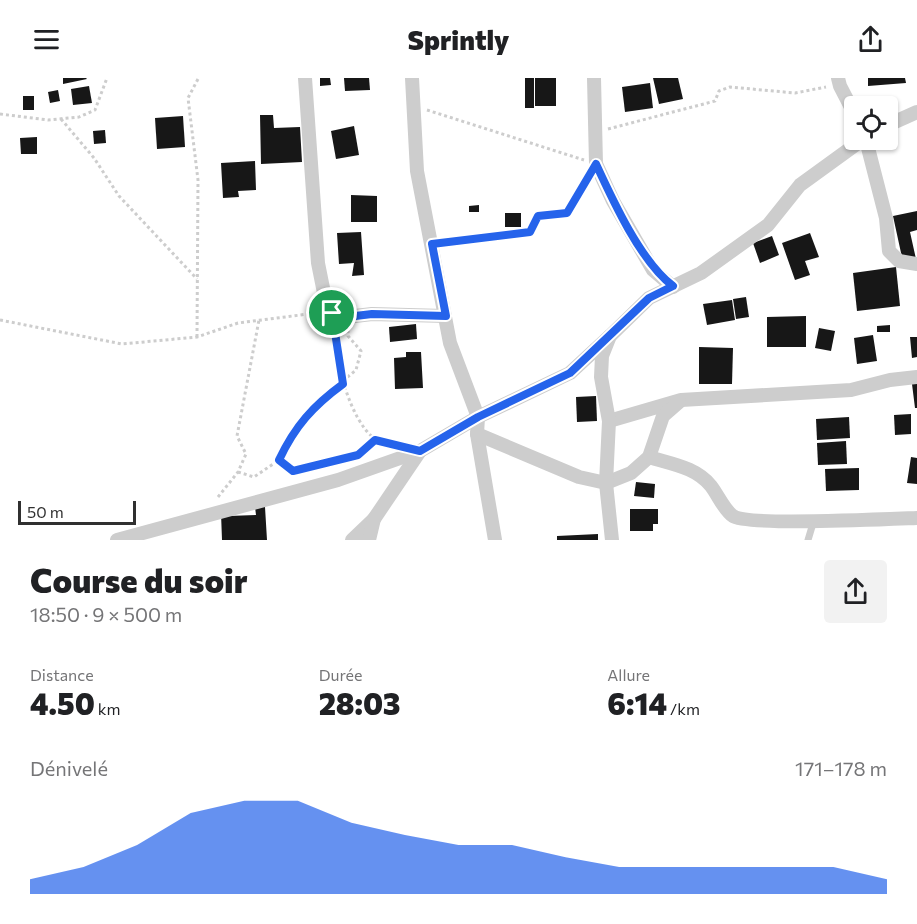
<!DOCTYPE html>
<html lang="fr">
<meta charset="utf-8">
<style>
:root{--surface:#fff;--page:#f2f2f2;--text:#202124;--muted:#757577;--accent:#2563eb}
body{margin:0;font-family:Commissioner,sans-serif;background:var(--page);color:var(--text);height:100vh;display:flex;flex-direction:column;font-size:22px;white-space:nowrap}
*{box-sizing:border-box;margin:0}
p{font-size:20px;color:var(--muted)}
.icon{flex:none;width:33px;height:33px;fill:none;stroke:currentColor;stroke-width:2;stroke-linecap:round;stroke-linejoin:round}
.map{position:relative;height:462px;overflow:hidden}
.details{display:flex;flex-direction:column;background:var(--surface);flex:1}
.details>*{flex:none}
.controls{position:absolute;left:844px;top:18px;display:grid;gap:12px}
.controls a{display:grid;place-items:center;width:54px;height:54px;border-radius:6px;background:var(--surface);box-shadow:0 2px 4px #0004;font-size:30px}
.scale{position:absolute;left:18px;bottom:15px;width:118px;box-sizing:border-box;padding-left:6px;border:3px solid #303030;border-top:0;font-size:16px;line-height:21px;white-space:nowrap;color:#303030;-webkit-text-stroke:4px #fff;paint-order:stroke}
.pin{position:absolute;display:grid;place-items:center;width:51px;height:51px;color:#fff;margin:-26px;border:3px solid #fff;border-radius:50%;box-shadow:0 2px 6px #0007}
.round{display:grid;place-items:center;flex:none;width:63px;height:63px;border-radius:6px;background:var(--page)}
.headline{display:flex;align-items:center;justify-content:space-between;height:102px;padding:0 30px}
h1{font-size:33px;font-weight:800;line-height:45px}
.metrics{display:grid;grid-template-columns:repeat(3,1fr);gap:9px;height:102px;padding:6px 30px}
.metrics div{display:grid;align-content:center}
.metrics b{font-size:30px;font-weight:800}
.metrics small{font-size:16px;font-weight:400}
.metrics p{font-size:16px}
.chart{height:168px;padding:12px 30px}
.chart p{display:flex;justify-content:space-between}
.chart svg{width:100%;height:108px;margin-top:6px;fill:var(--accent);opacity:.7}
header{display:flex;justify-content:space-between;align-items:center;height:78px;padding:0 30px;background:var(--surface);font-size:27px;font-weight:800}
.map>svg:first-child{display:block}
</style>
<header><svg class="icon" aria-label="menu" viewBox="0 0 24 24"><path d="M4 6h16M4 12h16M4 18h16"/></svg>Sprintly<svg class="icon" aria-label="share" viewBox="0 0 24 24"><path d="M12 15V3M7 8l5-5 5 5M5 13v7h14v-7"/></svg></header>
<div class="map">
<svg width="917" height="462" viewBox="0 0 917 462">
<rect width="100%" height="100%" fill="#fff"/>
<!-- building -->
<g fill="#171717">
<polygon points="63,0 86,0 87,1 63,6"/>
<polygon points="320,0 330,0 331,7 320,8"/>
<polygon points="344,0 369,0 370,12 345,13"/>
<rect x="525" y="0" width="9" height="30"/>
<rect x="535" y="0" width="21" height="28"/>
<polygon points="653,0 678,0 683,21 659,26"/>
<polygon points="868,0 905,0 906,5 868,8"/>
<polygon points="650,5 653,30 625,34 622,9"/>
<polygon points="89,8 92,25 73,27 71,11"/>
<polygon points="58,12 60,23 50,25 48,14"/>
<rect x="23" y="18" width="11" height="14"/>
<polygon points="260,37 273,37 274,50 300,49 302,84 261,86"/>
<polygon points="183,38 185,69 157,71 155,40"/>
<polygon points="354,48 359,77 336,81 331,53"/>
<polygon points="105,52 106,65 94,66 93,53"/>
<polygon points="37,59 37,76 21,76 20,60"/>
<polygon points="255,83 256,112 238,113 239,119 223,120 221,85"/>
<polygon points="351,117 377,118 377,144 351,144"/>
<polygon points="479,127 479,134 469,134 469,128"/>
<polygon points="917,133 917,152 910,154 916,181 903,184 893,138"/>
<rect x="505" y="135" width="16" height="14"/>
<polygon points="361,154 364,197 352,198 354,185 339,186 337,155"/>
<polygon points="810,155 819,179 805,183 810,197 795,202 782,165"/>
<polygon points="772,158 779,177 760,185 753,165"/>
<polygon points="896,189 900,228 857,233 853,195"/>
<polygon points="746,219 749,239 736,241 733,221"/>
<polygon points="732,222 735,242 707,247 703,226"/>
<polygon points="806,238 806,269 767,269 767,239"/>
<polygon points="416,246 417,261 390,264 389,249"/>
<polygon points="890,247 890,254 877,254 877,248"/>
<polygon points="819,250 835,253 831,273 815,270"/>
<polygon points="873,257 877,283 857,286 854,260"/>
<polygon points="910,259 917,259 917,279 912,280"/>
<polygon points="699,269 733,270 732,306 699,306"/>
<polygon points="406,274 421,274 423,310 395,311 394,280 406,279"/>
<polygon points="912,306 917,306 917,330 915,330"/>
<polygon points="596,318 597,343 577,344 576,319"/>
<polygon points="911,336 911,356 895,357 894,337"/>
<polygon points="849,339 850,360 817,362 816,341"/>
<polygon points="846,363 847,386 818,387 817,365"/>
<polygon points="911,379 917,380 917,406 907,405"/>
<polygon points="859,390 859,412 826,413 825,391"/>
<polygon points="636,404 655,406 654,420 634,418"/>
<polygon points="255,429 265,429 267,462 222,462 221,435 228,438 256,437"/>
<polygon points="630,431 658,431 658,446 653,446 653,453 630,453"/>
<polygon points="598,456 598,462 557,462 557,458"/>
</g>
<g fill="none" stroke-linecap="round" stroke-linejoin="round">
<!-- path -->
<g stroke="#cdcdcd" stroke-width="3" stroke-dasharray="3 3" stroke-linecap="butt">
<polyline points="427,32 584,82"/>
<polyline points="0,36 48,42 79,39 95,32 107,0"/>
<polyline points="61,41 94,80 119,118 197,201"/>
<polyline points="608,51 715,23 719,13 730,9 795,15 826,9"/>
<polyline points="444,165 530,154 538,138 567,135 587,101"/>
<polyline points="0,242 122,266 197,259 238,245 316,235"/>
<path d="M333 250C335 280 349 342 375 361 379 364 387 365 392 367"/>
<polyline points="197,259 198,102 188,20 198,1"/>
<polyline points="279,382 293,393 358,377 375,362"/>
<polyline points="238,394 254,399 279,382 291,356 319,323 356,292 361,273 348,258 348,252"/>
<polyline points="218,419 238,394 246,376 237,358 259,242"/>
</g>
<!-- lane -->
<polyline stroke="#cdcdcd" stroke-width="7" points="808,462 814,442"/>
<!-- street -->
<g stroke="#cdcdcd" stroke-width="14">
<polyline points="305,0 318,185 325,220 332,235 347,239 372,236 445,238"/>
<polyline points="412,0 417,93 450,265 478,339 477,356 495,462"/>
<polyline points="594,0 596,86 613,123 653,192 673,209"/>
<polyline points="838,0 840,8 855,37"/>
<polyline points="888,47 917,34"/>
<polyline points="866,62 886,140 889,173 899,183 917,186"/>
<polyline points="609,343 681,322 851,312 890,302 917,299"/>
<polyline points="477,356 579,399 606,405 631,395 649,379 663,338 679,324"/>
<path d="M649 379C671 386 696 389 711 408 718 417 724 432 733 438 747 448 891 441 917 440"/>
<polyline points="117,462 338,402 420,373 478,339 570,295 610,258"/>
<polyline points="352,462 374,441"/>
<polyline points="369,462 374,441 420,373"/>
<polyline points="612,462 606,405 609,343 601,299 602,278 610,258 649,220 701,195 768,147 800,107 862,62"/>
</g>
</g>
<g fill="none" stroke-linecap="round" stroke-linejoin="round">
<!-- route casing -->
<g stroke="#fff" stroke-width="12">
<path id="route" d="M596 86C613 123 641 184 673 208L649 220 570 295 478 339 420 373 375 362 358 377 293 393 279 382C295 348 313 328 343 306L332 235 347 239 372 236 446 238 432 166 530 154 538 138 567 135Z"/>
</g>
<!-- route -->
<use href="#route" stroke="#2563eb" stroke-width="8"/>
</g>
</svg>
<div class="controls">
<a><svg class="icon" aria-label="locate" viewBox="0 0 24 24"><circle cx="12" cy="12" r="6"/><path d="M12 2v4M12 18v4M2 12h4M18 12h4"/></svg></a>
</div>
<div class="scale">50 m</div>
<div class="pin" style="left:332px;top:235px;background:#1e9e55"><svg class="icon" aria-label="arrive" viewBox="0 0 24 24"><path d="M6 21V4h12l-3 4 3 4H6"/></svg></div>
</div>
<section class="details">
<div class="headline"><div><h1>Course du soir</h1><p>18:50 · 9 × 500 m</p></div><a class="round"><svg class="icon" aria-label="share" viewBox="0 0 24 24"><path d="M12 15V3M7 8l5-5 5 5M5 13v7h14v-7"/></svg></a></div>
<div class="metrics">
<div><p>Distance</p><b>4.50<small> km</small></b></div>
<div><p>Durée</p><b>28:03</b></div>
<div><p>Allure</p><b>6:14<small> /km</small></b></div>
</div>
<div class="chart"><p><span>Dénivelé</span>171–178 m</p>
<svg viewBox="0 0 160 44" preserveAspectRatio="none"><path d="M0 44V38L10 33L20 24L30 11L40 6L50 6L60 15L70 20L80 24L90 24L100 29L110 33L120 33L130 33L140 33L150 33L160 38V44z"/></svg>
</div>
</section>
